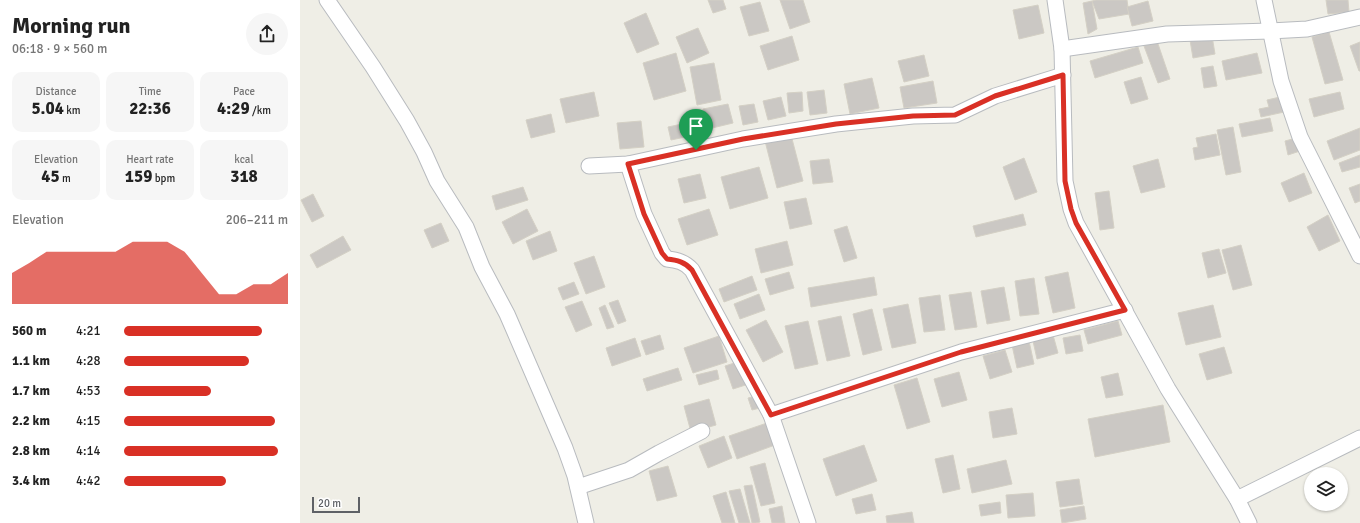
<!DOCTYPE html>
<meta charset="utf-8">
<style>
:root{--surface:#fff;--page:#f6f6f6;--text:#222;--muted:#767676;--accent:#d93025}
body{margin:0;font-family:Signika,sans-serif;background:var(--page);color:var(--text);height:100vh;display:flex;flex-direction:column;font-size:15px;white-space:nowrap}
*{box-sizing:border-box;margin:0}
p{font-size:13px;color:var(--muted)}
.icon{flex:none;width:22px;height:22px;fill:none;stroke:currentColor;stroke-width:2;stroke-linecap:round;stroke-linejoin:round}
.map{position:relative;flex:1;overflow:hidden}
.panel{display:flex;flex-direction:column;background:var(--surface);width:300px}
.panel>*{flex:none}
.controls{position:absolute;left:1004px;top:467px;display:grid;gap:8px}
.controls a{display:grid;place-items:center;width:44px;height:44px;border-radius:50%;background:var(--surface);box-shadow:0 1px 3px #0004;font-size:20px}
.scale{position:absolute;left:12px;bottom:10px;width:48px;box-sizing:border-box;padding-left:4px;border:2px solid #5e6166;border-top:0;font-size:11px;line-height:14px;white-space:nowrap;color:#5e6166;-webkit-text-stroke:3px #fff;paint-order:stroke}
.pin{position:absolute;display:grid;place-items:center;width:34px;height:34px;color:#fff;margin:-41px -17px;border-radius:50% 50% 50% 0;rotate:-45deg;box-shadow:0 0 4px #0007}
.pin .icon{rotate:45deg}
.round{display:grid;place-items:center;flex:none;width:42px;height:42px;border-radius:21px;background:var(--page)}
.summary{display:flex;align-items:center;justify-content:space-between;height:68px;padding:0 12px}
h1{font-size:22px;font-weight:700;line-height:30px}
.stats{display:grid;grid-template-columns:repeat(3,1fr);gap:6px;height:68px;padding:4px 12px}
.stats div{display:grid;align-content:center;border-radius:10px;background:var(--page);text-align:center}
.stats b{font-size:17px;font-weight:700}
.stats small{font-size:11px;font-weight:400}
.stats p{font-size:11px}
.chart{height:112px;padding:8px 12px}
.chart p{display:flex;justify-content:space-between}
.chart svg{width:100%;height:72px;margin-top:4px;fill:var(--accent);opacity:.7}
ul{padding:0 12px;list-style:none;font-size:13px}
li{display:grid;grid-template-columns:64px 48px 1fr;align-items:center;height:30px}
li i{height:10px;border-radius:5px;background:var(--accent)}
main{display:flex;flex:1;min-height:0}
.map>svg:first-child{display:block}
</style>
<main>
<section class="panel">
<div class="summary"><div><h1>Morning run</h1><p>06:18 · 9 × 560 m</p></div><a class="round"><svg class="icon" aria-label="share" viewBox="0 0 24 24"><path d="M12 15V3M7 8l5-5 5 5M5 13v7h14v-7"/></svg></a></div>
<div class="stats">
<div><p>Distance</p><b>5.04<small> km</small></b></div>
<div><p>Time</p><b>22:36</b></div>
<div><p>Pace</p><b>4:29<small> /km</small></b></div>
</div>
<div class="stats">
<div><p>Elevation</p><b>45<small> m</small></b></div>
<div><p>Heart rate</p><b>159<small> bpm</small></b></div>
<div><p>kcal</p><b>318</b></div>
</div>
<div class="chart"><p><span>Elevation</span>206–211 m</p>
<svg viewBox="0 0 160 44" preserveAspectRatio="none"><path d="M0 44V25L10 19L20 12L30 12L40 12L50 12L60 12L70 6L80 6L90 6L100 12L110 25L120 38L130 38L140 32L150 32L160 25V44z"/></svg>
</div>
<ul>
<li><b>560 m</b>4:21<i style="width:84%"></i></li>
<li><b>1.1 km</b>4:28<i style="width:76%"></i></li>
<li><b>1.7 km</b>4:53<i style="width:53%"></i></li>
<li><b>2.2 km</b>4:15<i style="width:92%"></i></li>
<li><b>2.8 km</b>4:14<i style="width:94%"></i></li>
<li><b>3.4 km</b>4:42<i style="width:62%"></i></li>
</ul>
</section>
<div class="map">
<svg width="1060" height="523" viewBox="0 0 1060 523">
<rect width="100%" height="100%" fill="#efeee6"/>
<!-- building -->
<g fill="#cbc8c4" stroke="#d4d0c5">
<polygon points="408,0 423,0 426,9 413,13"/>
<polygon points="480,0 503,0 510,22 490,29"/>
<polygon points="796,0 827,0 829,14 799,19 792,1"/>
<polygon points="1026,0 1048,0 1049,12 1028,14"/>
<polygon points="792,1 797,29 788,34 783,3"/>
<polygon points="848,1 853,21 832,26 827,7"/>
<polygon points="460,2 469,31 449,36 440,7"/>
<polygon points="738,5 744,33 719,39 713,10"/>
<polygon points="346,13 359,44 337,53 324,23"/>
<polygon points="398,28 409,53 387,63 376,37"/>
<polygon points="1029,32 1043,80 1025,84 1012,37"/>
<polygon points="492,36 499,60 468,70 460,46"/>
<polygon points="912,36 915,54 893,58 890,40"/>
<polygon points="857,41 870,79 858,83 844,46"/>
<polygon points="1060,42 1060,71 1059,71 1050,46"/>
<polygon points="838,47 843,63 795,78 790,61"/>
<polygon points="376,53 386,91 354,100 343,63"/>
<polygon points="957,53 962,73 926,80 922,61"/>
<polygon points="624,55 629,76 604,82 598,61"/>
<polygon points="414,63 421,100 397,105 390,67"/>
<polygon points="913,66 917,86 904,88 901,68"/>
<polygon points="841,77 848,99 831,104 824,82"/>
<polygon points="572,78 579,108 550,114 544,84"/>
<polygon points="633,81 637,103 604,108 600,87"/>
<polygon points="524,90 527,113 510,115 507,92"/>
<polygon points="294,92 299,116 266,123 260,99"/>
<polygon points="502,92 503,111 489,113 487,93"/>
<polygon points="1040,92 1044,109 1014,117 1009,99"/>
<polygon points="481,97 486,116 468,120 463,101"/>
<polygon points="980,97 989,111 961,117 959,109 969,107 967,100"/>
<polygon points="428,104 433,123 408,129 403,109"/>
<polygon points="454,104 458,122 443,125 439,106"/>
<polygon points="251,114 255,132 231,138 226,120"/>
<polygon points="970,118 973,131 942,137 939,124"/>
<polygon points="401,120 404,133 371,140 368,127"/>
<polygon points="341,121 344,147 320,149 317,123"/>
<polygon points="933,127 941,172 926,175 917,130"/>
<polygon points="1060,128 1060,150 1034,160 1027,141"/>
<polygon points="916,134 920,155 895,160 893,148 898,147 896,138"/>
<polygon points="491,135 503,181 477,188 465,141"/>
<polygon points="1000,137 1003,150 988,155 985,141"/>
<polygon points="1060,155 1060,167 1042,172 1039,163"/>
<polygon points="724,158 737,192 715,200 703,167"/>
<polygon points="529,159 533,182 513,184 510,161"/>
<polygon points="858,159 865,187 841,193 833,166"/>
<polygon points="459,167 468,198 430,209 421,177"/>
<polygon points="1004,173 1012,193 989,202 981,183"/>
<polygon points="400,174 406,198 384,203 378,179"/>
<polygon points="1060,184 1060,201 1055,203 1049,188"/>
<polygon points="223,187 228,200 196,210 192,196"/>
<polygon points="809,191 814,228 800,230 795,193"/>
<polygon points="13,194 24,216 12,222 1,200"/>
<polygon points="506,198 512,224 490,229 484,202"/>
<polygon points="227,209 238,231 213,244 202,222"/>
<polygon points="409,209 418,235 387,245 378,219"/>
<polygon points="723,214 726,225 676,237 673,226"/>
<polygon points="1028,215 1040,241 1019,251 1007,227"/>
<polygon points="141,223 149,241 132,248 124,230"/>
<polygon points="547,226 557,258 544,262 534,230"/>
<polygon points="250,231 257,251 233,260 226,241"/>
<polygon points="43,236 51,250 17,268 10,255"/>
<polygon points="487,241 493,265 461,273 455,249"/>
<polygon points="941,245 952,285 933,290 922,250"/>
<polygon points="919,249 926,273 908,278 902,253"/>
<polygon points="294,256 305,287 286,294 274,263"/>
<polygon points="489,272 494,288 470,295 465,279"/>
<polygon points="768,272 775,308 753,313 745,277"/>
<polygon points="452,276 457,290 424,302 419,289"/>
<polygon points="574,277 577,295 511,307 508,288"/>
<polygon points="734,278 739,314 720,316 715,281"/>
<polygon points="274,282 279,294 263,300 258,288"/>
<polygon points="704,287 710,320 687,324 681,291"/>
<polygon points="671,292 677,327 655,330 649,295"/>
<polygon points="459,294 465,310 440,319 434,304"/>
<polygon points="640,295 645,330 624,332 619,298"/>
<polygon points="318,300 326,321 318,324 309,303"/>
<polygon points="282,301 292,325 276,332 265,307"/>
<polygon points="608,304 616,343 592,348 583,309"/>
<polygon points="305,305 314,327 307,329 299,308"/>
<polygon points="913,305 921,337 886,345 878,313"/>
<polygon points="572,309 582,350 563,355 553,314"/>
<polygon points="541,316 550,356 527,361 518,321"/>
<polygon points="466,320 483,352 463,362 446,330"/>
<polygon points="508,321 518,364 495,369 485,326"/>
<polygon points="818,321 822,335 788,344 784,330"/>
<polygon points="360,335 364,349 346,355 341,341"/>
<polygon points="753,335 758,353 737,359 733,341"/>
<polygon points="780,335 783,351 766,354 763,338"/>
<polygon points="419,336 427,362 393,373 384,348"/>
<polygon points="335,338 341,356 312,366 306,348"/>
<polygon points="729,341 734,364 717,368 712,345"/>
<polygon points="924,347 932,373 907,380 899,354"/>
<polygon points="705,350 712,372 690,379 683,356"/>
<polygon points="447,359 455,382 433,389 425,366"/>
<polygon points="378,368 382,380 347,391 343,379"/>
<polygon points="417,370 419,379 399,385 396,375"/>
<polygon points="659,372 667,400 642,407 634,379"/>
<polygon points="818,373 823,395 806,398 801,377"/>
<polygon points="617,378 630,422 607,429 594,385"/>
<polygon points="464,394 468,406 452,410 448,398"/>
<polygon points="409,399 416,425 391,432 384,406"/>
<polygon points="863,405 870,442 795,457 788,419"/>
<polygon points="712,408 717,434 693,438 689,412"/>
<polygon points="467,423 475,445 437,459 429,436"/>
<polygon points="424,436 432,458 408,468 399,446"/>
<polygon points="564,445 577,481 536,496 523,459"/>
<polygon points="653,455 660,489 643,493 635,459"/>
<polygon points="706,460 712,484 672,493 667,469"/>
<polygon points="465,463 475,503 461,506 450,467"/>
<polygon points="368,466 377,496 357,501 349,471"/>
<polygon points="779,479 783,504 760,507 756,482"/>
<polygon points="452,485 460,522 456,523 452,523 444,486"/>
<polygon points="440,489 450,523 439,523 429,491"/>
<polygon points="426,492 435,523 422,523 413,496"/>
<polygon points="733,493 735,516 708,518 706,495"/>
<polygon points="572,494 576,510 556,514 552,499"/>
<polygon points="700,502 701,513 681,516 679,505"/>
<polygon points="482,506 485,523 472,523 469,509"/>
<polygon points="784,506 786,519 762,523 760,510"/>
<polygon points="612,512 614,523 587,523 586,516"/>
</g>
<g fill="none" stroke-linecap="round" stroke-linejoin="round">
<!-- minor casing -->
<g stroke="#b8bbbf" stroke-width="17">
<g id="minor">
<polyline points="27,0 73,67 107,121 124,152 137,181 166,227 182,267 207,314 265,448 275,476 286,523"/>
<polyline points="755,0 762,49 765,181 771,209 776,223 868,389 937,499 949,523"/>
<polyline points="964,0 981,81 1000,137 1060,256"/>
<polyline points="762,49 867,34 970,31 1007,29 1060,17"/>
<path d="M328 164 344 214 362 253 367 259C377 260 385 262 392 270L471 415 508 523"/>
<polyline points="289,166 328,164 443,139 536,124 613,116 655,115 695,96 763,75"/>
<polyline points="471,415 661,352 825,310"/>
<polyline points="278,487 329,470 359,453 402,431"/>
<polyline points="937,499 1060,438"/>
</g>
</g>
<!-- minor -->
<use href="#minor" stroke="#fff" stroke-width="15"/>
</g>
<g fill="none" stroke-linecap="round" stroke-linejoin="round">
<!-- route casing -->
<g stroke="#fff" stroke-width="8">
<path id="route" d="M763 75 765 181 771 209 776 223 825 310 661 352 471 415 392 270C385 262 377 260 367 259L362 253 344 214 328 164 443 139 536 124 613 116 655 115 695 96Z"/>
</g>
<!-- route -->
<use href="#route" stroke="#d93025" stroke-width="5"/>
</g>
</svg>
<div class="controls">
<a><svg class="icon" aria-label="layers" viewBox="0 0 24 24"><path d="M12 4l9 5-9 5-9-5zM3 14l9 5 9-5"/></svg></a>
</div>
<div class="scale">20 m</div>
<div class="pin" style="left:396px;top:150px;background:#1e9e55"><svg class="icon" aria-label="arrive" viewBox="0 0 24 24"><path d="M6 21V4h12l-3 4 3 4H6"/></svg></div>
</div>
</main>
